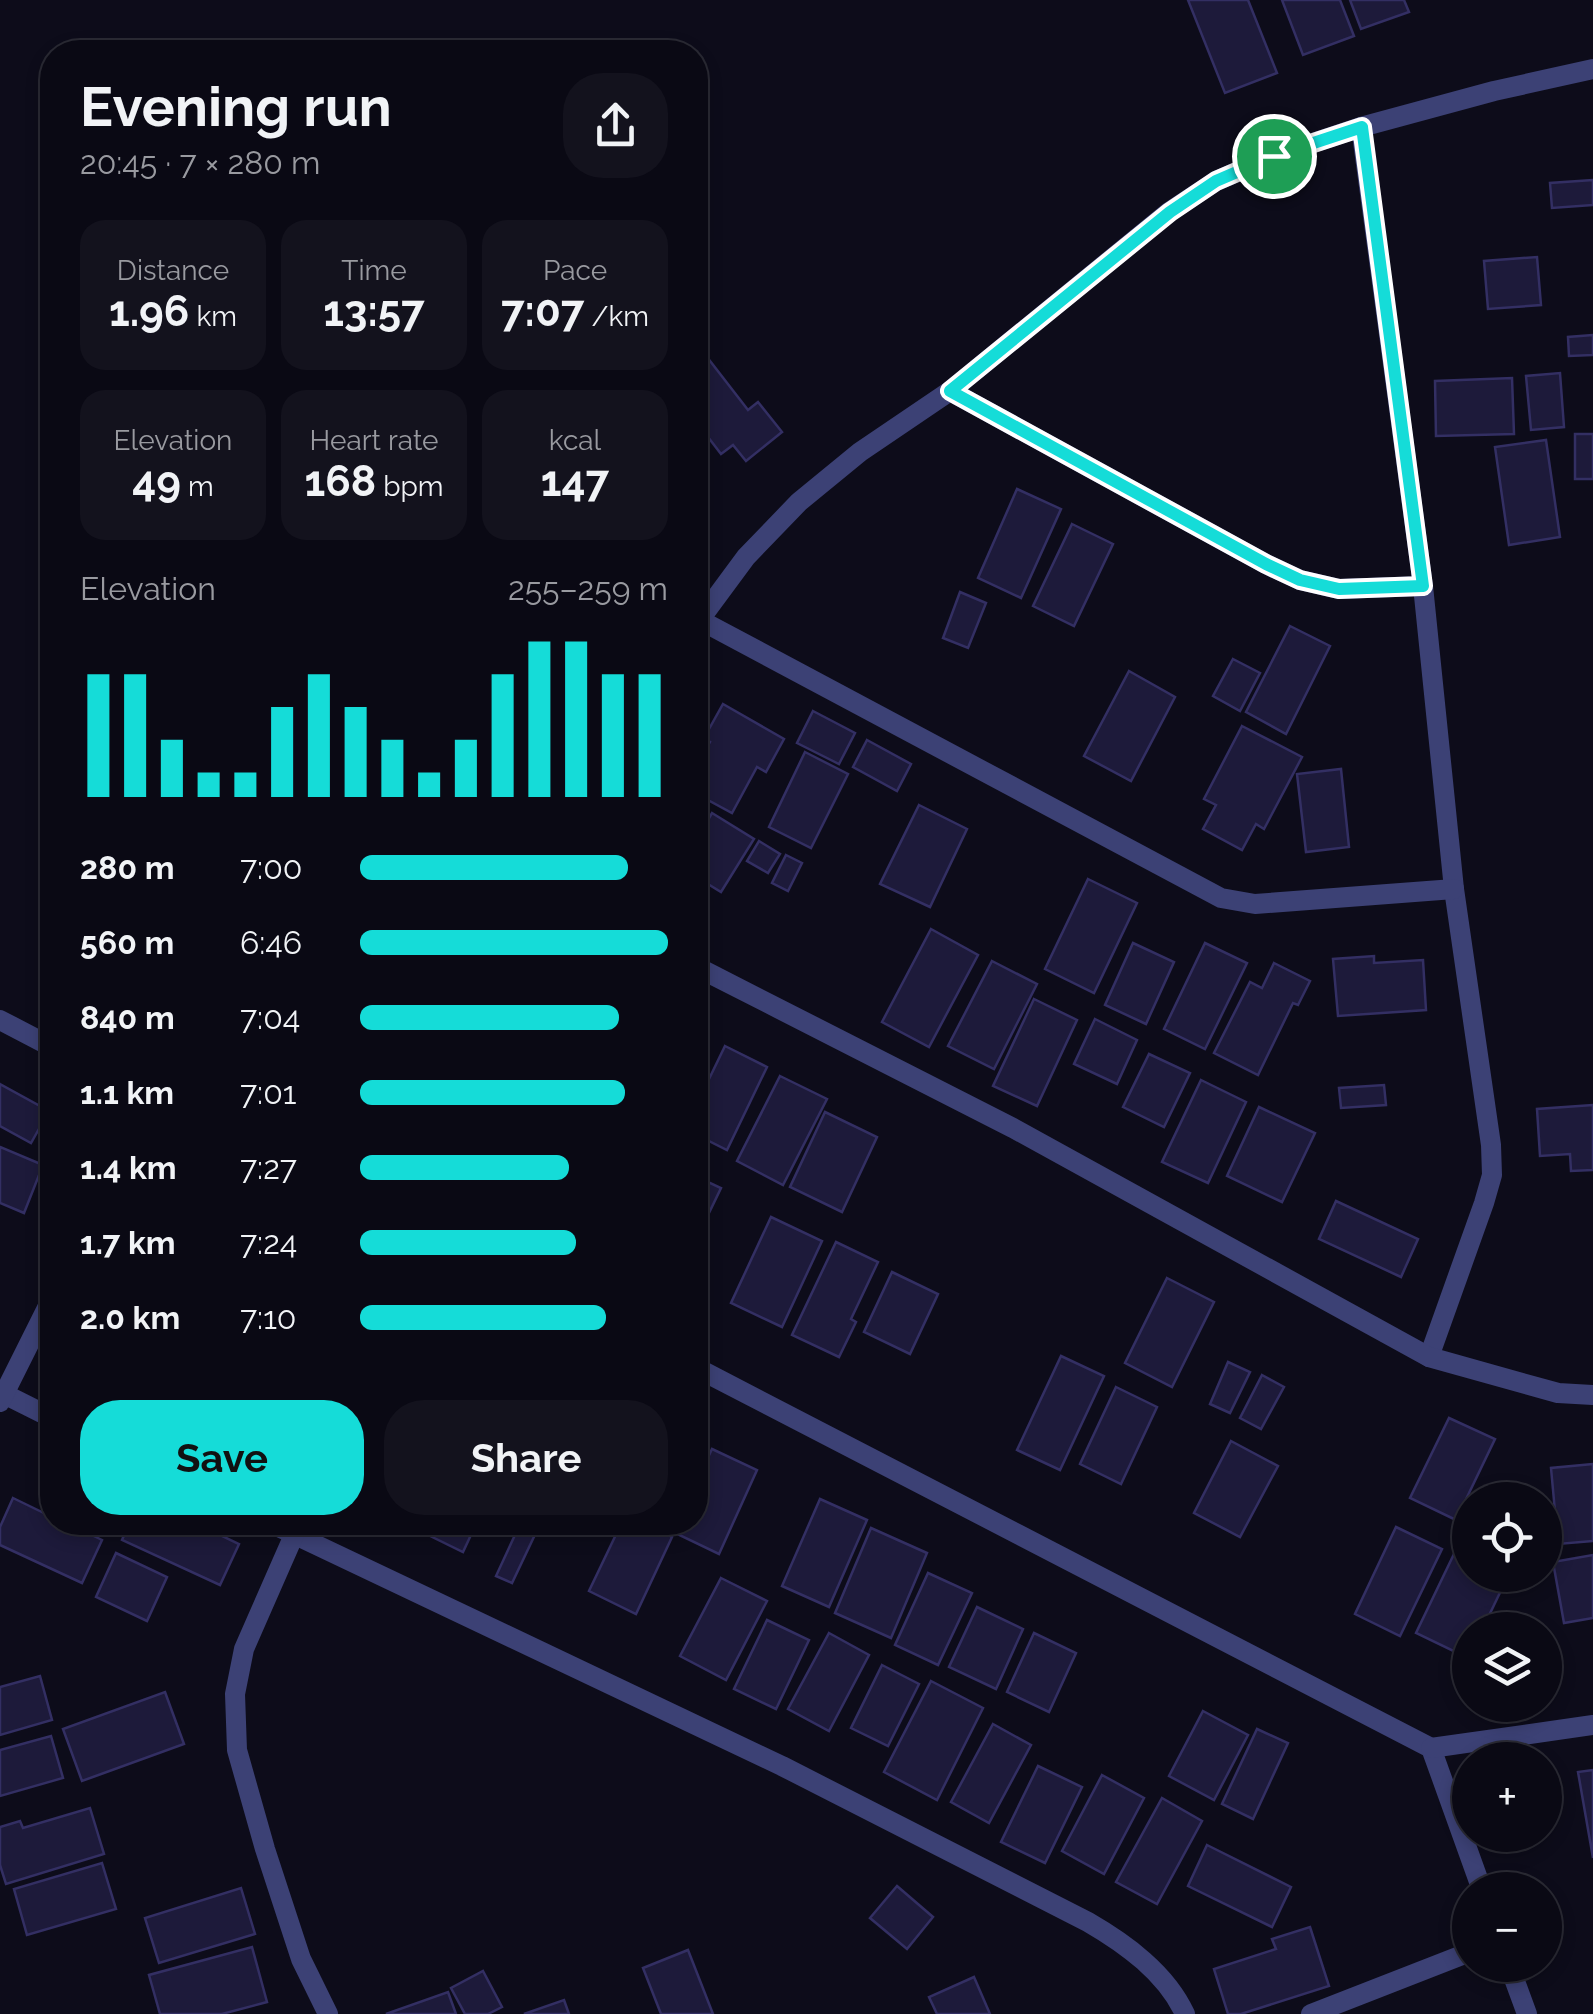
<!DOCTYPE html>
<meta charset="utf-8">
<style>
:root{--surface:#0a0914;--page:#13121d;--text:#f1f3f6;--muted:#999aa0;--line:#2a2a34;--accent:#15dcd8}
body{margin:0;font-family:Raleway,sans-serif;background:var(--page);color:var(--text);height:100vh;display:flex;flex-direction:column;font-size:38px;white-space:nowrap}
*{box-sizing:border-box;margin:0}
p{font-size:32px;color:var(--muted)}
.icon{flex:none;width:55px;height:55px;fill:none;stroke:currentColor;stroke-width:2;stroke-linecap:round;stroke-linejoin:round}
.map{position:relative;flex:1;overflow:hidden}
.drawer{position:absolute;left:40px;top:40px;width:668px;height:1495px;display:flex;flex-direction:column;background:var(--surface);border-radius:40px;box-shadow:0 5px 15px #0003,0 0 0 2px var(--line)}
.drawer>*{flex:none}
.tools{position:absolute;left:1452px;top:1482px;display:grid;gap:20px}
.tools a{display:grid;place-items:center;width:110px;height:110px;border-radius:50%;background:var(--surface);box-shadow:0 5px 15px #0003,0 0 0 2px var(--line);font-size:50px}
.pin{position:absolute;display:grid;place-items:center;width:85px;height:85px;color:#fff;margin:-42px;border:5px solid #fff;border-radius:50%;box-shadow:0 2px 10px #0007}
.round{display:grid;place-items:center;flex:none;width:105px;height:105px;border-radius:40px;background:var(--page)}
.headline{display:flex;align-items:center;justify-content:space-between;height:170px;padding:0 40px}
h1{font-size:55px;font-weight:700;line-height:75px}
.stats{display:grid;grid-template-columns:repeat(3,1fr);gap:15px;height:170px;padding:10px 40px}
.stats div{display:grid;align-content:center;border-radius:25px;background:var(--page);text-align:center}
.stats b{font-size:42px;font-weight:700}
.stats small{font-size:28px;font-weight:400}
.stats p{font-size:28px}
.chart{height:280px;padding:20px 40px}
.chart p{display:flex;justify-content:space-between}
.chart svg{width:100%;height:180px;margin-top:10px;stroke:var(--accent);stroke-width:6}
.primary-button{display:flex;gap:20px;margin-top:auto;padding:20px 40px}
.primary-button a{flex:1;height:115px;border-radius:40px;background:var(--accent);color:#111;font-size:40px;font-weight:700;line-height:115px;text-align:center}
.primary-button a+a{background:var(--page);color:var(--text)}
ul{padding:0 40px;list-style:none;font-size:32px}
li{display:grid;grid-template-columns:160px 120px 1fr;align-items:center;height:75px}
li i{height:25px;border-radius:12px;background:var(--accent)}
.map>svg:first-child{display:block}
</style>
<div class="map">
<svg width="1593" height="2014" viewBox="0 0 1593 2014">
<rect width="100%" height="100%" fill="#0d0c1a"/>
<!-- building -->
<g fill="#1d1a3a" stroke="#332f63" stroke-width="2.5">
<polygon points="1188,0 1248,0 1277,73 1225,93"/>
<polygon points="1282,0 1340,0 1354,36 1303,55"/>
<polygon points="1350,0 1404,0 1409,12 1361,29"/>
<polygon points="1593,180 1593,205 1552,208 1550,183"/>
<polygon points="1537,257 1541,305 1488,309 1484,261"/>
<polygon points="1593,335 1593,355 1569,356 1568,337"/>
<polygon points="700,348 748,410 758,402 782,432 746,461 733,445 721,454 695,420 695,352"/>
<polygon points="1560,373 1564,427 1531,430 1526,376"/>
<polygon points="1512,378 1514,434 1436,436 1435,381"/>
<rect x="1575" y="434" width="18" height="45"/>
<polygon points="1546,440 1560,537 1509,545 1495,447"/>
<polygon points="1017,489 1061,509 1021,598 978,578"/>
<polygon points="1072,524 1113,544 1074,626 1033,606"/>
<polygon points="960,592 986,603 968,648 943,638"/>
<polygon points="1290,626 1330,646 1286,734 1246,712"/>
<polygon points="1233,659 1260,673 1240,711 1213,696"/>
<polygon points="1129,671 1175,697 1131,781 1084,756"/>
<polygon points="723,704 784,739 766,772 757,767 732,813 695,793 695,769 710,742 704,738"/>
<polygon points="813,711 855,733 839,764 797,743"/>
<polygon points="1242,726 1302,757 1264,829 1256,824 1242,850 1203,829 1216,805 1204,799"/>
<polygon points="867,740 911,764 897,791 853,767"/>
<polygon points="805,752 848,774 811,848 769,827"/>
<polygon points="1341,769 1349,847 1306,852 1297,774"/>
<polygon points="919,805 967,829 930,907 880,884"/>
<polygon points="712,813 754,839 721,892 695,876 695,842"/>
<polygon points="759,841 780,854 768,873 747,861"/>
<polygon points="786,855 802,863 788,891 772,883"/>
<polygon points="1088,879 1137,903 1094,993 1045,969"/>
<polygon points="931,929 978,955 929,1047 882,1022"/>
<polygon points="1133,943 1174,962 1146,1024 1105,1005"/>
<polygon points="1205,943 1247,963 1205,1049 1164,1029"/>
<polygon points="1374,956 1374,963 1423,960 1426,1010 1338,1016 1333,959"/>
<polygon points="992,961 1037,984 994,1069 948,1046"/>
<polygon points="1274,963 1310,981 1298,1005 1293,1003 1258,1075 1214,1053 1250,982 1262,988"/>
<polygon points="1034,999 1077,1020 1037,1106 993,1086"/>
<polygon points="1095,1019 1137,1040 1117,1084 1074,1064"/>
<polygon points="725,1046 767,1067 727,1150 695,1134 695,1108"/>
<polygon points="1149,1054 1190,1073 1164,1127 1123,1107"/>
<polygon points="780,1076 827,1099 783,1185 737,1161"/>
<polygon points="1201,1080 1246,1102 1208,1183 1162,1162"/>
<polygon points="0,1084 49,1111 31,1143 0,1126"/>
<polygon points="1384,1085 1386,1105 1341,1108 1339,1088"/>
<polygon points="1593,1105 1593,1170 1571,1171 1570,1154 1540,1156 1537,1109"/>
<polygon points="1259,1107 1315,1133 1282,1202 1227,1176"/>
<polygon points="825,1112 877,1137 842,1212 790,1187"/>
<polygon points="0,1147 43,1165 24,1213 0,1203"/>
<polygon points="695,1176 721,1188 695,1242"/>
<polygon points="1336,1201 1418,1239 1401,1277 1319,1239"/>
<polygon points="771,1217 822,1241 782,1327 731,1303"/>
<polygon points="836,1242 878,1262 851,1319 856,1322 839,1357 792,1335"/>
<polygon points="892,1272 938,1294 910,1354 864,1332"/>
<polygon points="1167,1278 1214,1302 1172,1387 1125,1363"/>
<polygon points="1061,1356 1104,1376 1060,1470 1017,1450"/>
<polygon points="1228,1362 1250,1372 1230,1413 1210,1404"/>
<polygon points="1262,1375 1284,1387 1261,1429 1240,1418"/>
<polygon points="1116,1387 1157,1407 1121,1484 1080,1464"/>
<polygon points="1449,1418 1495,1439 1456,1520 1410,1498"/>
<polygon points="1231,1441 1278,1466 1240,1537 1194,1513"/>
<polygon points="712,1449 757,1470 719,1554 673,1532 678,1522 695,1522 695,1485"/>
<polygon points="1593,1464 1593,1541 1558,1544 1551,1468"/>
<polygon points="13,1498 52,1517 52,1522 65,1522 102,1540 82,1583 0,1545 0,1527"/>
<polygon points="820,1499 867,1520 829,1607 782,1586"/>
<polygon points="130,1522 193,1522 239,1544 220,1585 122,1540"/>
<polygon points="424,1522 477,1522 463,1552 420,1531"/>
<polygon points="521,1522 541,1522 512,1583 496,1576"/>
<polygon points="622,1522 642,1522 672,1537 636,1614 589,1591"/>
<polygon points="1396,1527 1442,1549 1400,1636 1355,1614"/>
<polygon points="871,1528 927,1553 891,1638 835,1613"/>
<polygon points="116,1553 167,1577 147,1621 96,1597"/>
<polygon points="1454,1554 1470,1562 1470,1575 1496,1575 1506,1580 1484,1626 1492,1630 1470,1630 1470,1659 1416,1633"/>
<polygon points="1593,1555 1593,1618 1564,1623 1553,1562"/>
<polygon points="928,1573 972,1593 938,1665 895,1645"/>
<polygon points="721,1578 767,1601 726,1680 680,1656"/>
<polygon points="977,1607 1023,1629 996,1689 949,1667"/>
<polygon points="767,1620 809,1640 776,1709 734,1689"/>
<polygon points="829,1633 869,1655 829,1731 788,1709"/>
<polygon points="1034,1633 1076,1653 1049,1712 1007,1692"/>
<polygon points="882,1665 919,1684 888,1746 851,1728"/>
<polygon points="40,1676 52,1720 0,1735 0,1687"/>
<polygon points="931,1681 983,1708 937,1800 884,1772"/>
<polygon points="165,1692 184,1744 82,1781 63,1729"/>
<polygon points="1203,1711 1248,1735 1214,1800 1169,1776"/>
<polygon points="993,1724 1031,1745 989,1823 951,1802"/>
<polygon points="1257,1729 1288,1743 1253,1819 1222,1804"/>
<polygon points="51,1736 63,1778 0,1796 0,1750"/>
<polygon points="1038,1766 1082,1787 1045,1863 1001,1842"/>
<polygon points="1593,1770 1593,1858 1578,1772"/>
<polygon points="1102,1775 1144,1798 1104,1874 1062,1851"/>
<polygon points="1162,1798 1202,1821 1157,1904 1116,1882"/>
<polygon points="90,1808 104,1854 6,1884 0,1865 0,1827 20,1821 23,1828"/>
<polygon points="1207,1845 1291,1887 1272,1927 1188,1886"/>
<polygon points="102,1863 116,1909 27,1935 14,1889"/>
<polygon points="897,1886 933,1917 907,1949 870,1918"/>
<polygon points="241,1888 255,1934 159,1963 145,1918"/>
<polygon points="1310,1927 1329,1986 1241,2014 1228,2014 1214,1969 1276,1949 1272,1939"/>
<polygon points="252,1947 267,2002 222,2014 160,2014 149,1975"/>
<polygon points="688,1950 713,2014 661,2014 643,1968"/>
<polygon points="483,1971 502,2007 488,2014 465,2014 451,1988"/>
<polygon points="974,1977 990,2014 937,2014 929,1997"/>
<polygon points="448,1992 456,2014 386,2014"/>
<polygon points="564,2000 569,2014 524,2014"/>
</g>
<g fill="none" stroke-linecap="round" stroke-linejoin="round">
<!-- street -->
<g stroke="#3c4175" stroke-width="20">
<polyline points="1361,127 1423,586 1454,889 1491,1145 1492,1175 1484,1203 1429,1357"/>
<polyline points="950,391 1266,564 1300,580 1339,589 1423,586"/>
<polyline points="698,619 1221,898 1255,904 1454,889"/>
<polyline points="695,626 746,557 799,502 860,452 950,391 1169,212 1216,181 1274,156 1361,127 1494,91 1593,69"/>
<polyline points="695,966 1013,1128 1429,1357 1558,1393 1593,1395"/>
<polyline points="0,1020 52,1047"/>
<polyline points="695,1367 1431,1748 1482,1890"/>
<polyline points="4,1394 52,1418"/>
<polyline points="0,1402 52,1298"/>
<path d="M268 1522 782 1766 1088 1922C1126 1944 1166 1973 1185 2014"/>
<polyline points="294,1535 244,1649 235,1694 237,1750 265,1849 301,1959 328,2014"/>
<polyline points="1431,1748 1593,1725"/>
<polyline points="1509,1965 1527,2014"/>
<polyline points="1311,2014 1470,1952"/>
</g>
</g>
<g fill="none" stroke-linecap="round" stroke-linejoin="round">
<!-- route casing -->
<g stroke="#fff" stroke-width="20">
<polygon id="route" points="1362,127 1423,586 1339,589 1300,580 1266,564 950,391 1170,212 1216,181 1274,156"/>
</g>
<!-- route -->
<use href="#route" stroke="#15dcd8" stroke-width="12"/>
</g>
</svg>
<div class="tools">
<a><svg class="icon" aria-label="locate" viewBox="0 0 24 24"><circle cx="12" cy="12" r="6"/><path d="M12 2v4M12 18v4M2 12h4M18 12h4"/></svg></a>
<a><svg class="icon" aria-label="layers" viewBox="0 0 24 24"><path d="M12 4l9 5-9 5-9-5zM3 14l9 5 9-5"/></svg></a>
<a>+</a>
<a>−</a>
</div>
<div class="pin" style="left:1274px;top:156px;background:#1e9e55"><svg class="icon" aria-label="arrive" viewBox="0 0 24 24"><path d="M6 21V4h12l-3 4 3 4H6"/></svg></div>
<section class="drawer">
<div class="headline"><div><h1>Evening run</h1><p>20:45 · 7 × 280 m</p></div><a class="round"><svg class="icon" aria-label="share" viewBox="0 0 24 24"><path d="M12 15V3M7 8l5-5 5 5M5 13v7h14v-7"/></svg></a></div>
<div class="stats">
<div><p>Distance</p><b>1.96<small> km</small></b></div>
<div><p>Time</p><b>13:57</b></div>
<div><p>Pace</p><b>7:07<small> /km</small></b></div>
</div>
<div class="stats">
<div><p>Elevation</p><b>49<small> m</small></b></div>
<div><p>Heart rate</p><b>168<small> bpm</small></b></div>
<div><p>kcal</p><b>147</b></div>
</div>
<div class="chart"><p><span>Elevation</span>255–259 m</p>
<svg viewBox="0 0 160 44" preserveAspectRatio="none"><path d="M5 44V14M15 44V14M25 44V30M35 44V38M45 44V38M55 44V22M65 44V14M75 44V22M85 44V30M95 44V38M105 44V30M115 44V14M125 44V6M135 44V6M145 44V14M155 44V14"/></svg>
</div>
<ul>
<li><b>280 m</b>7:00<i style="width:87%"></i></li>
<li><b>560 m</b>6:46<i style="width:100%"></i></li>
<li><b>840 m</b>7:04<i style="width:84%"></i></li>
<li><b>1.1 km</b>7:01<i style="width:86%"></i></li>
<li><b>1.4 km</b>7:27<i style="width:68%"></i></li>
<li><b>1.7 km</b>7:24<i style="width:70%"></i></li>
<li><b>2.0 km</b>7:10<i style="width:80%"></i></li>
</ul>
<div class="primary-button"><a>Save</a><a>Share</a></div>
</section>
</div>
